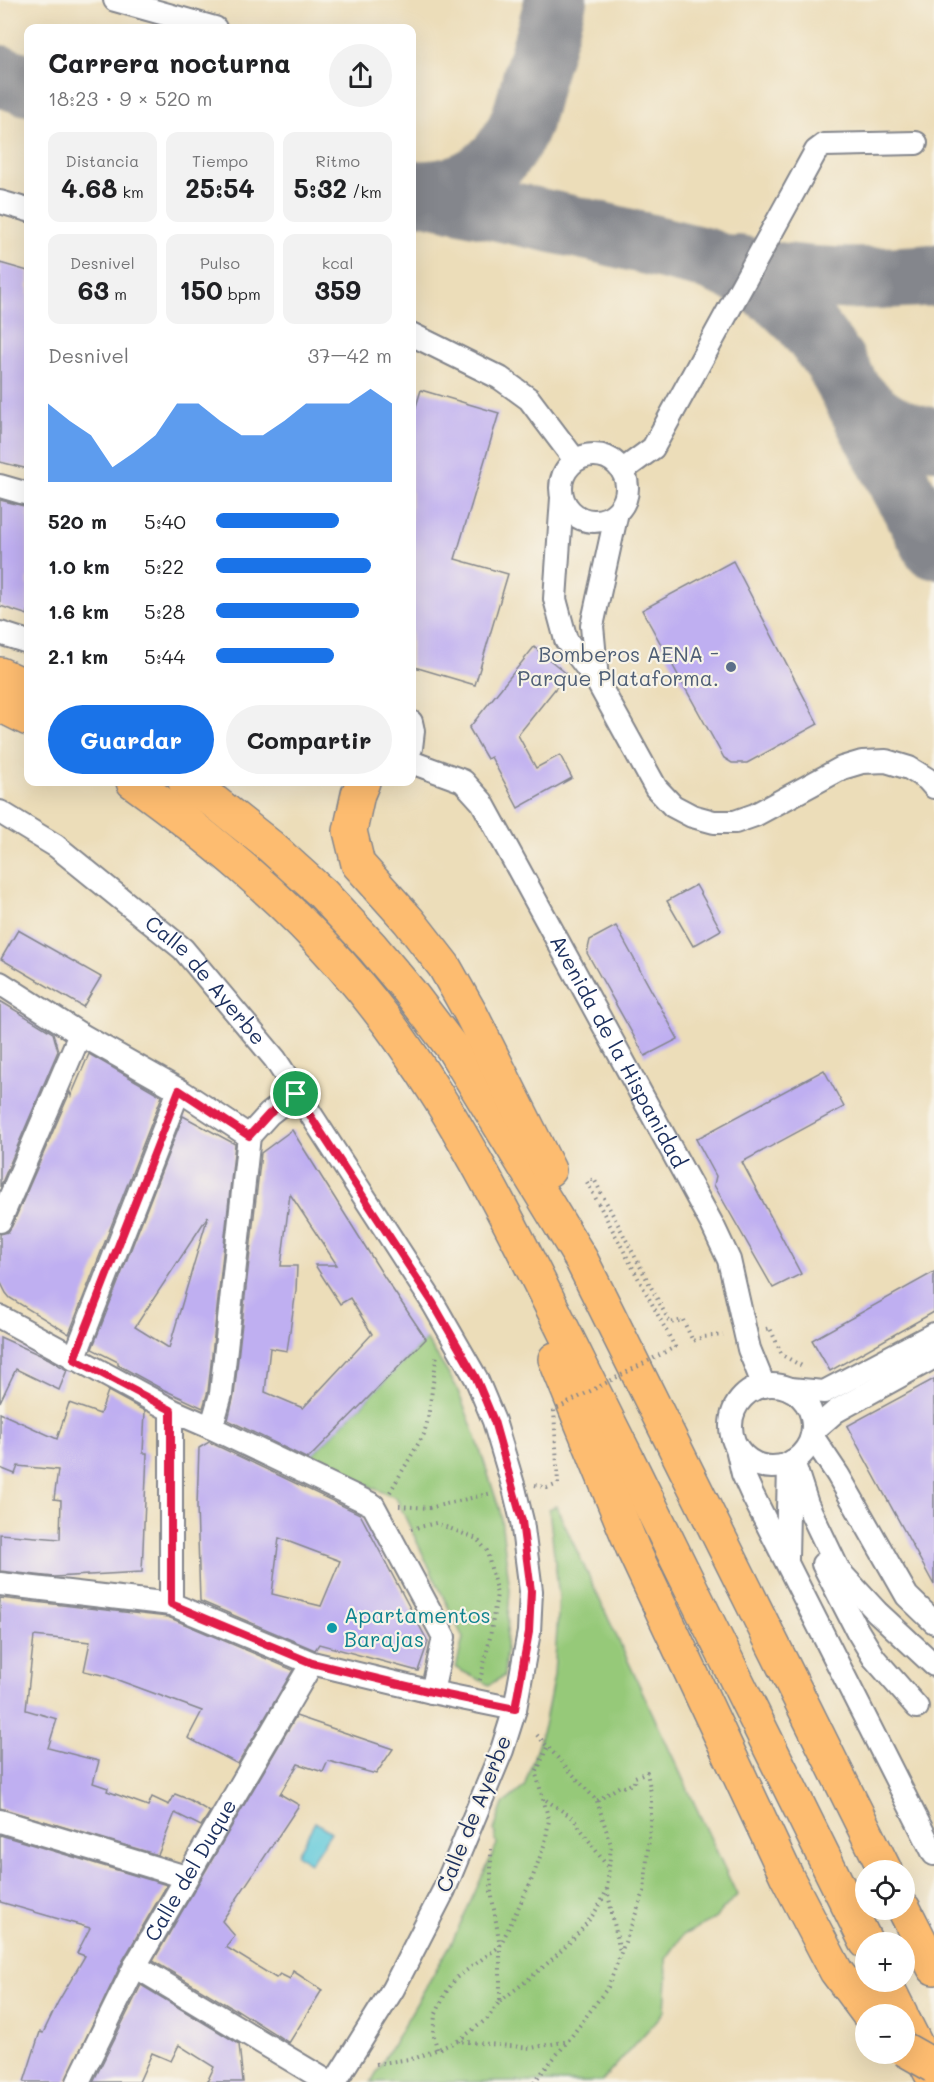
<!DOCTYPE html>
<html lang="es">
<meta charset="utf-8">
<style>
:root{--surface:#fff;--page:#f2f2f2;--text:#202124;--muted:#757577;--accent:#1a73e8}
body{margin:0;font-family:Mali,sans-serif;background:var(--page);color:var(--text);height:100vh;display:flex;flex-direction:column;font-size:22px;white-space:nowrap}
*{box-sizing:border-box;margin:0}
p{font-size:20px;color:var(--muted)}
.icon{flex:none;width:33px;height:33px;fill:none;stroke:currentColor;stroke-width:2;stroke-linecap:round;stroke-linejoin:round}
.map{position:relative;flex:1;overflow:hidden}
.drawer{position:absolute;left:24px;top:24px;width:392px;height:762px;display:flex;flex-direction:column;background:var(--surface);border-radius:12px;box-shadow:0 6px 24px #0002}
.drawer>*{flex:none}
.buttons{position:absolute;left:855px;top:1860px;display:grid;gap:12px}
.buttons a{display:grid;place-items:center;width:60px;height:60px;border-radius:50%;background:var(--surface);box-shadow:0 6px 24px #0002;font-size:30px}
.pin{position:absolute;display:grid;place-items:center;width:51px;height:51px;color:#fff;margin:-26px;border:3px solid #fff;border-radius:50%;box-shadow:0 2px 6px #0007}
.round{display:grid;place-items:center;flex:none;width:63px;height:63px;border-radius:32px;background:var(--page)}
.head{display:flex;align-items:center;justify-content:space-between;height:102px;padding:0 24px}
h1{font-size:27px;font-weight:800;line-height:45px}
.figures{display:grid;grid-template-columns:repeat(3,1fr);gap:9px;height:102px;padding:6px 24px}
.figures div{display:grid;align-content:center;border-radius:12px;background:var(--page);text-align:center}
.figures b{font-size:26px;font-weight:800}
.figures small{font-size:16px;font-weight:400}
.figures p{font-size:16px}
.chart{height:168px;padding:12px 24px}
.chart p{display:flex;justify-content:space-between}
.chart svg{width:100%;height:108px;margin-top:6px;fill:var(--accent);opacity:.7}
.primary-button{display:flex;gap:12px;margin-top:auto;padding:12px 24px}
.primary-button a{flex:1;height:69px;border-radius:36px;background:var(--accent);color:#fff;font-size:24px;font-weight:800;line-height:69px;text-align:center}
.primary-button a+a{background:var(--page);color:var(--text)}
ul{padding:0 24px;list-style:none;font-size:20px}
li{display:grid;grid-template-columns:96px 72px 1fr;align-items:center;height:45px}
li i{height:15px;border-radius:8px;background:var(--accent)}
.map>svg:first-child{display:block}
</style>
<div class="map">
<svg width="934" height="2082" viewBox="0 0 934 2082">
<rect width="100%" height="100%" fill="#f7f3e8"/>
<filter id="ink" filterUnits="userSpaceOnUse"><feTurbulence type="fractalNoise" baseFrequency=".0167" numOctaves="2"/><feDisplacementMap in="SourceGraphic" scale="12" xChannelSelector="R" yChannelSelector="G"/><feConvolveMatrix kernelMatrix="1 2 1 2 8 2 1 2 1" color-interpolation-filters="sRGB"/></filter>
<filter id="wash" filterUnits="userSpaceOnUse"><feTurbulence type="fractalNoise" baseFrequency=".008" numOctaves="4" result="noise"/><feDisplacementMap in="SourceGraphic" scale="24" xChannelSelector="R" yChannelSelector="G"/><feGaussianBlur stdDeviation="1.35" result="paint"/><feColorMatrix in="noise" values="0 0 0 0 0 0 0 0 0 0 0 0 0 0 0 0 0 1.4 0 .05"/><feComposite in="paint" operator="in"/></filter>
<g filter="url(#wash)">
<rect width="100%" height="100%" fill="#ecddb9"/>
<!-- green -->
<g fill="#96c979" stroke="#587c6c" stroke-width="1.5">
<polygon points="426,1339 456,1386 476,1437 500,1511 510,1590 504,1676 489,1685 456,1668 463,1638 396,1498 308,1459"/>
<polygon points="556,1506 737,1895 713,1920 683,1935 666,1959 667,1978 665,2011 601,2082 371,2082 452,1942 497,1844 494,1830 503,1804 524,1787 544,1726 554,1675 559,1598 549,1509"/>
</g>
<!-- water -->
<polygon fill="#5fc9da" stroke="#3d7c9c" stroke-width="1.5" points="315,1822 331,1832 310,1863 297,1854"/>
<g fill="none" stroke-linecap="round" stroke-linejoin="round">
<!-- taxiway -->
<g stroke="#84868c" stroke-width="62">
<polyline points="0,76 28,85"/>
<polyline points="411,191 594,231 704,258 732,269 764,287 780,298 803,320 835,362 934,548"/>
<path d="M416 191C461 194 500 170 518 128 526 112 529 93 534 75 542 50 549 25 556 0"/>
<path d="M738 266C803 281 868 280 934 275"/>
<path d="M854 395C875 420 902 434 934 439"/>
</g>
</g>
<g id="blocks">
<!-- building -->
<g fill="#bfaff1" fill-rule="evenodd">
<polygon points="0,263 28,271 28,469 0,462"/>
<polygon points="421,390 499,413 455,559 508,574 475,685 411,666 411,423"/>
<polygon points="0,500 28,507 28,615 0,606"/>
<polygon points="733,561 818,724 747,763 732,763 724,758 642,610"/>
<polygon points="534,647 567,674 518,735 536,768 560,755 572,778 518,808 491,757 487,759 469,728"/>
<polygon points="696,885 721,930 693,946 667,901"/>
<polygon points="616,926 678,1039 645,1056 587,953 590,940"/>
<polygon points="18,930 101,977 83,1007 1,959"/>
<polygon points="0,1001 53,1033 58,1051 0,1187"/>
<polygon points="89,1054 162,1096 69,1334 10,1298 6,1293 0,1281 0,1234 8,1232 12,1226 70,1092 71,1096"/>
<polygon points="824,1070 844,1107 742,1162 801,1274 773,1288 714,1185 716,1176 696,1139"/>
<path d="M183 1116 235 1144 208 1391 203 1408 160 1388 118 1365V1362L92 1349ZM208 1216 169 1348 135 1327Z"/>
<path d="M292 1130 385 1278 426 1339 308 1459 228 1420 234 1395 261 1153ZM290 1194 337 1265H315L340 1304 350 1298 372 1334 303 1408 265 1392 270 1348 287 1351 296 1291 297 1266H281Z"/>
<polygon points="934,1272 934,1312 830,1371 812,1340"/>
<polygon points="0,1337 49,1359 67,1370 59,1390 16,1369 0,1402"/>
<polygon points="934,1379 934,1585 847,1426"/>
<polygon points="108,1391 145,1411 143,1453 147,1453 142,1572 54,1577 0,1571 0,1534 60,1539 61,1500 54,1499 58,1470 18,1466 15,1474 0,1468 0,1413 57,1439 69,1403 100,1414"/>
<path d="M209 1442 360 1514 428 1642 418 1671 319 1644 315 1650 200 1601 197 1506 199 1448ZM279 1538 340 1561 321 1606 272 1594Z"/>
<polygon points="0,1598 168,1617 293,1670 238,1764 188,1738 202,1711 107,1676 84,1671 90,1642 34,1636 26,1710 57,1719 48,1748 99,1761 93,1783 108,1788 107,1791 148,1806 152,1797 169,1805 175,1794 190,1800 210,1812 201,1826 175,1813 158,1855 0,1808"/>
<polygon points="296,1716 393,1749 376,1774 328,1761 323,1772 298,1764 280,1794 299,1805 222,1921 235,1936 226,1947 276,1978 280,1974 290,1979 293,1971 322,1990 289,2043 236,2009 237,2011 153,1961"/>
<polygon points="0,1835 167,1885 123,1960 65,2082 24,2082 40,2032 43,2033 58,2002 85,1956 77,1953 90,1928 0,1902"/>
<polygon points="141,1985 239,2044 243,2082 207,2082 214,2067 179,2045 171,2061 152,2053 139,2082 93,2082"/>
</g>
</g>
</g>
<g filter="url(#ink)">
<use href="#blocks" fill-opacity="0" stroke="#84868c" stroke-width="1.5"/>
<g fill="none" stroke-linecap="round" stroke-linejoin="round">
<!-- minor casing -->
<g stroke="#84868c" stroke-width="26">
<g id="minor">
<polyline points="115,0 215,28"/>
<polyline points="0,202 28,210"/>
<polyline points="411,334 500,378 529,399 575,460"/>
<circle cx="594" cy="488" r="33"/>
<polyline points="623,470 653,448 816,151 824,145 916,143"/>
<polyline points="0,486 28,494"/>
<polyline points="562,498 555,599 566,640 597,681 656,788 673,806 692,816 714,822 735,822 755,815 842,768 862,762 886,761 909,768 927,779 934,787"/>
<polyline points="0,633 28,642"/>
<polyline points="597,679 592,626 617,512"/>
<polyline points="411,722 413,731 411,748"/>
<path id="s1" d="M411 762 463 781 482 802 713 1226 729 1260 749 1349 764 1386"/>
<path id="s2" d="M0 812 56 846 183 949 275 1059 433 1303 476 1378 494 1421 514 1488 522 1521 531 1591 529 1632 515 1709 502 1750 444 1890 393 1989 335 2082"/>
<polyline points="0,983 80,1034 179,1090 249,1136"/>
<polyline points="249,1136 269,1114 296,1093"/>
<polyline points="0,1221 80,1034"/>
<polyline points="0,1317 171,1410 210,1427 373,1505 444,1637 432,1692"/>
<polyline points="74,1359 179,1090"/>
<circle cx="772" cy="1426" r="41"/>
<polyline points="790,1389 824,1392 934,1334"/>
<polyline points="210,1427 215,1415 221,1394 249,1136"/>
<polyline points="813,1431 836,1411 934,1357"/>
<polyline points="812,1436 838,1475 907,1596 934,1622"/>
<polyline points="737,1448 743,1474 752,1494 934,1854"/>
<polyline points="793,1461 807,1504 839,1571 877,1612 934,1665"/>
<polyline points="787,1558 789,1465"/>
<polyline points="823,1564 857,1630 874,1658 917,1707"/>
<polyline points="0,1584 171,1604 312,1663 432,1692 515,1709"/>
<polyline points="171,1604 171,1410"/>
<polyline points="0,1821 186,1877"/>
<polyline points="135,1966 328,2082"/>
<path id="s3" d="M78 2082 135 1966 312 1663"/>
</g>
</g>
<!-- highway casing -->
<g stroke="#84868c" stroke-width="36">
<g id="highway">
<polyline points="0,674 28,687"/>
<polyline points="0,705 28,719"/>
<path d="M133 782C209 837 280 895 342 966 415 1048 469 1145 519 1242 556 1314 591 1387 628 1460 707 1621 787 1782 866 1942"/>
<polyline points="185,782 216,803 270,846 322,893 372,947 409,991 453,1049 581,1259 885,1870"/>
<polyline points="363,782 358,794 350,831 358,864 409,921 444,966 471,1014 549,1170"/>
<polyline points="555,1359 633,1549 787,1877 836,1971 868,2014"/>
<polyline points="904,1909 934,1968"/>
<polyline points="885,1982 901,2014"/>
<polyline points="904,2021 932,2076"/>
</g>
</g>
<!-- path -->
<g stroke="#84868c" stroke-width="4" stroke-dasharray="1.5 4.5" stroke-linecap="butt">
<polyline points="683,1320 693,1341 703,1337 723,1335"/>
<polyline points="766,1329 770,1328 782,1355 802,1366"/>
<polyline points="535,1485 547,1488 558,1484"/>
<polyline points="390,1492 424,1434 428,1419 437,1354"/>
<polyline points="399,1506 429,1508 492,1493"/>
<polyline points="411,1529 436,1523 477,1539 487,1551 497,1594 489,1643 480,1680"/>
<polyline points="597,1801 611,1845 609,1868"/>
<polyline points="607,1889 620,1952"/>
<path d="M500 2001C534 1976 594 1929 607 1888 608 1882 608 1875 609 1869L573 1818 543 1798"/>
<polyline points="458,2041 487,2019 500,2001 500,1946 491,1891 491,1849"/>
<polyline points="437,2049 433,2032 435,2016 445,1994 456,1978 500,1946 532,1879 545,1843 549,1820 536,1774 547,1747"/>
<polyline points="376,2064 416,2058 458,2041 531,2048 568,2041"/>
<polyline points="534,2082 568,2041 608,1987 644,1892 651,1816 651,1793 647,1772 635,1777 634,1783 625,1787 620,1786 597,1801 537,1735"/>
</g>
<!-- minor -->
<use href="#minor" stroke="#fff" stroke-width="22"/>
<!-- highway -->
<use href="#highway" stroke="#fdbc6f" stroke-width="33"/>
<!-- highway-bridge casing -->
<g stroke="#84868c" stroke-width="36" stroke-linecap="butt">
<polyline id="highway-bridge" points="904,2049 934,2066"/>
</g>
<!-- path-bridge -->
<polyline stroke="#84868c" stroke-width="4" stroke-dasharray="1.5 4.5" stroke-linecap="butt" points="558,1484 554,1410 675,1347 587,1182 594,1179 670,1323 683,1320"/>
<!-- highway-bridge -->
<use href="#highway-bridge" stroke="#fdbc6f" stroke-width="33"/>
</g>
</g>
<g fill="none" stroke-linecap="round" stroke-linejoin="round" filter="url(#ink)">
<!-- route casing -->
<g stroke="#fff" stroke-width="12">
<polygon id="route" points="179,1090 249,1136 269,1114 296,1094 433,1303 476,1378 494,1421 522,1521 531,1591 529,1632 515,1709 432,1692 312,1663 171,1604 171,1410 74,1359"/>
</g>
<!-- route -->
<use href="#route" stroke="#e11d48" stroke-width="8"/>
</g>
<!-- markers -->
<circle fill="#5c6f8a" stroke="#f7f3e8" stroke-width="2" cx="731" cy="667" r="6"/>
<circle fill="#0f9aa8" stroke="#f7f3e8" stroke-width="2" cx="332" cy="1628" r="6"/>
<g text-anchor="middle" stroke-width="4.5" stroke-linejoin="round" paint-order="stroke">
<!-- service labels -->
<g font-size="21" fill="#4e5e75" stroke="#f7f3e8" text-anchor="end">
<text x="719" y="662">Bomberos AENA -<tspan x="719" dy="24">Parque Plataforma.</tspan></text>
</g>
<!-- street labels -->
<g font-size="21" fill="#1b2f5e" stroke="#f7f3e8">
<text dy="7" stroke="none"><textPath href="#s2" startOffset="267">Calle de Ayerbe</textPath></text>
<text dy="7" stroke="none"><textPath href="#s1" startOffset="368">Avenida de la Hispanidad</textPath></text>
<text transform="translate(474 1814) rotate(-68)" y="7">Calle de Ayerbe</text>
<text dy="7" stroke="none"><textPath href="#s3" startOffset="240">Calle del Duque</textPath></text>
</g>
<!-- culture labels -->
<g font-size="21" fill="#0d838f" stroke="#f7f3e8" text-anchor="start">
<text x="344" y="1623">Apartamentos<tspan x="344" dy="24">Barajas</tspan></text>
</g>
</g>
</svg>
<div class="buttons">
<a><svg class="icon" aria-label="locate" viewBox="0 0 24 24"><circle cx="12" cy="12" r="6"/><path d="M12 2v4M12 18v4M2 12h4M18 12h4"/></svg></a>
<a>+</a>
<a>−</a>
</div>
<div class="pin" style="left:296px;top:1094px;background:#1e9e55"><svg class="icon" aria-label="arrive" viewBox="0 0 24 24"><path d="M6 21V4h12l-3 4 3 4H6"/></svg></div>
<section class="drawer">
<div class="head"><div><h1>Carrera nocturna</h1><p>18:23 · 9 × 520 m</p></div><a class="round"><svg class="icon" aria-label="share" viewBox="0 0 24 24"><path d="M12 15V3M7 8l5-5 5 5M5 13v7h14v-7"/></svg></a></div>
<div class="figures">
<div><p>Distancia</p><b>4.68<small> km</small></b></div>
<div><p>Tiempo</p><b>25:54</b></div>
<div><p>Ritmo</p><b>5:32<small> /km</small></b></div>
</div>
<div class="figures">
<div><p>Desnivel</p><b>63<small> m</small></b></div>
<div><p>Pulso</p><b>150<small> bpm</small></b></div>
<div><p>kcal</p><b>359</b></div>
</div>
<div class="chart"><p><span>Desnivel</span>37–42 m</p>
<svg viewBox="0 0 160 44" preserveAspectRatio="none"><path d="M0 44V12L10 19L20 25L30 38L40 32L50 25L60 12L70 12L80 19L90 25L100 25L110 19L120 12L130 12L140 12L150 6L160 12V44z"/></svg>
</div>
<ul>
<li><b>520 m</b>5:40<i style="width:70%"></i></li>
<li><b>1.0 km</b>5:22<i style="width:88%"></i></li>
<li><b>1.6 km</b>5:28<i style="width:81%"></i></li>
<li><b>2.1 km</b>5:44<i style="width:67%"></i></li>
</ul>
<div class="primary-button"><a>Guardar</a><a>Compartir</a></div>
</section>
</div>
